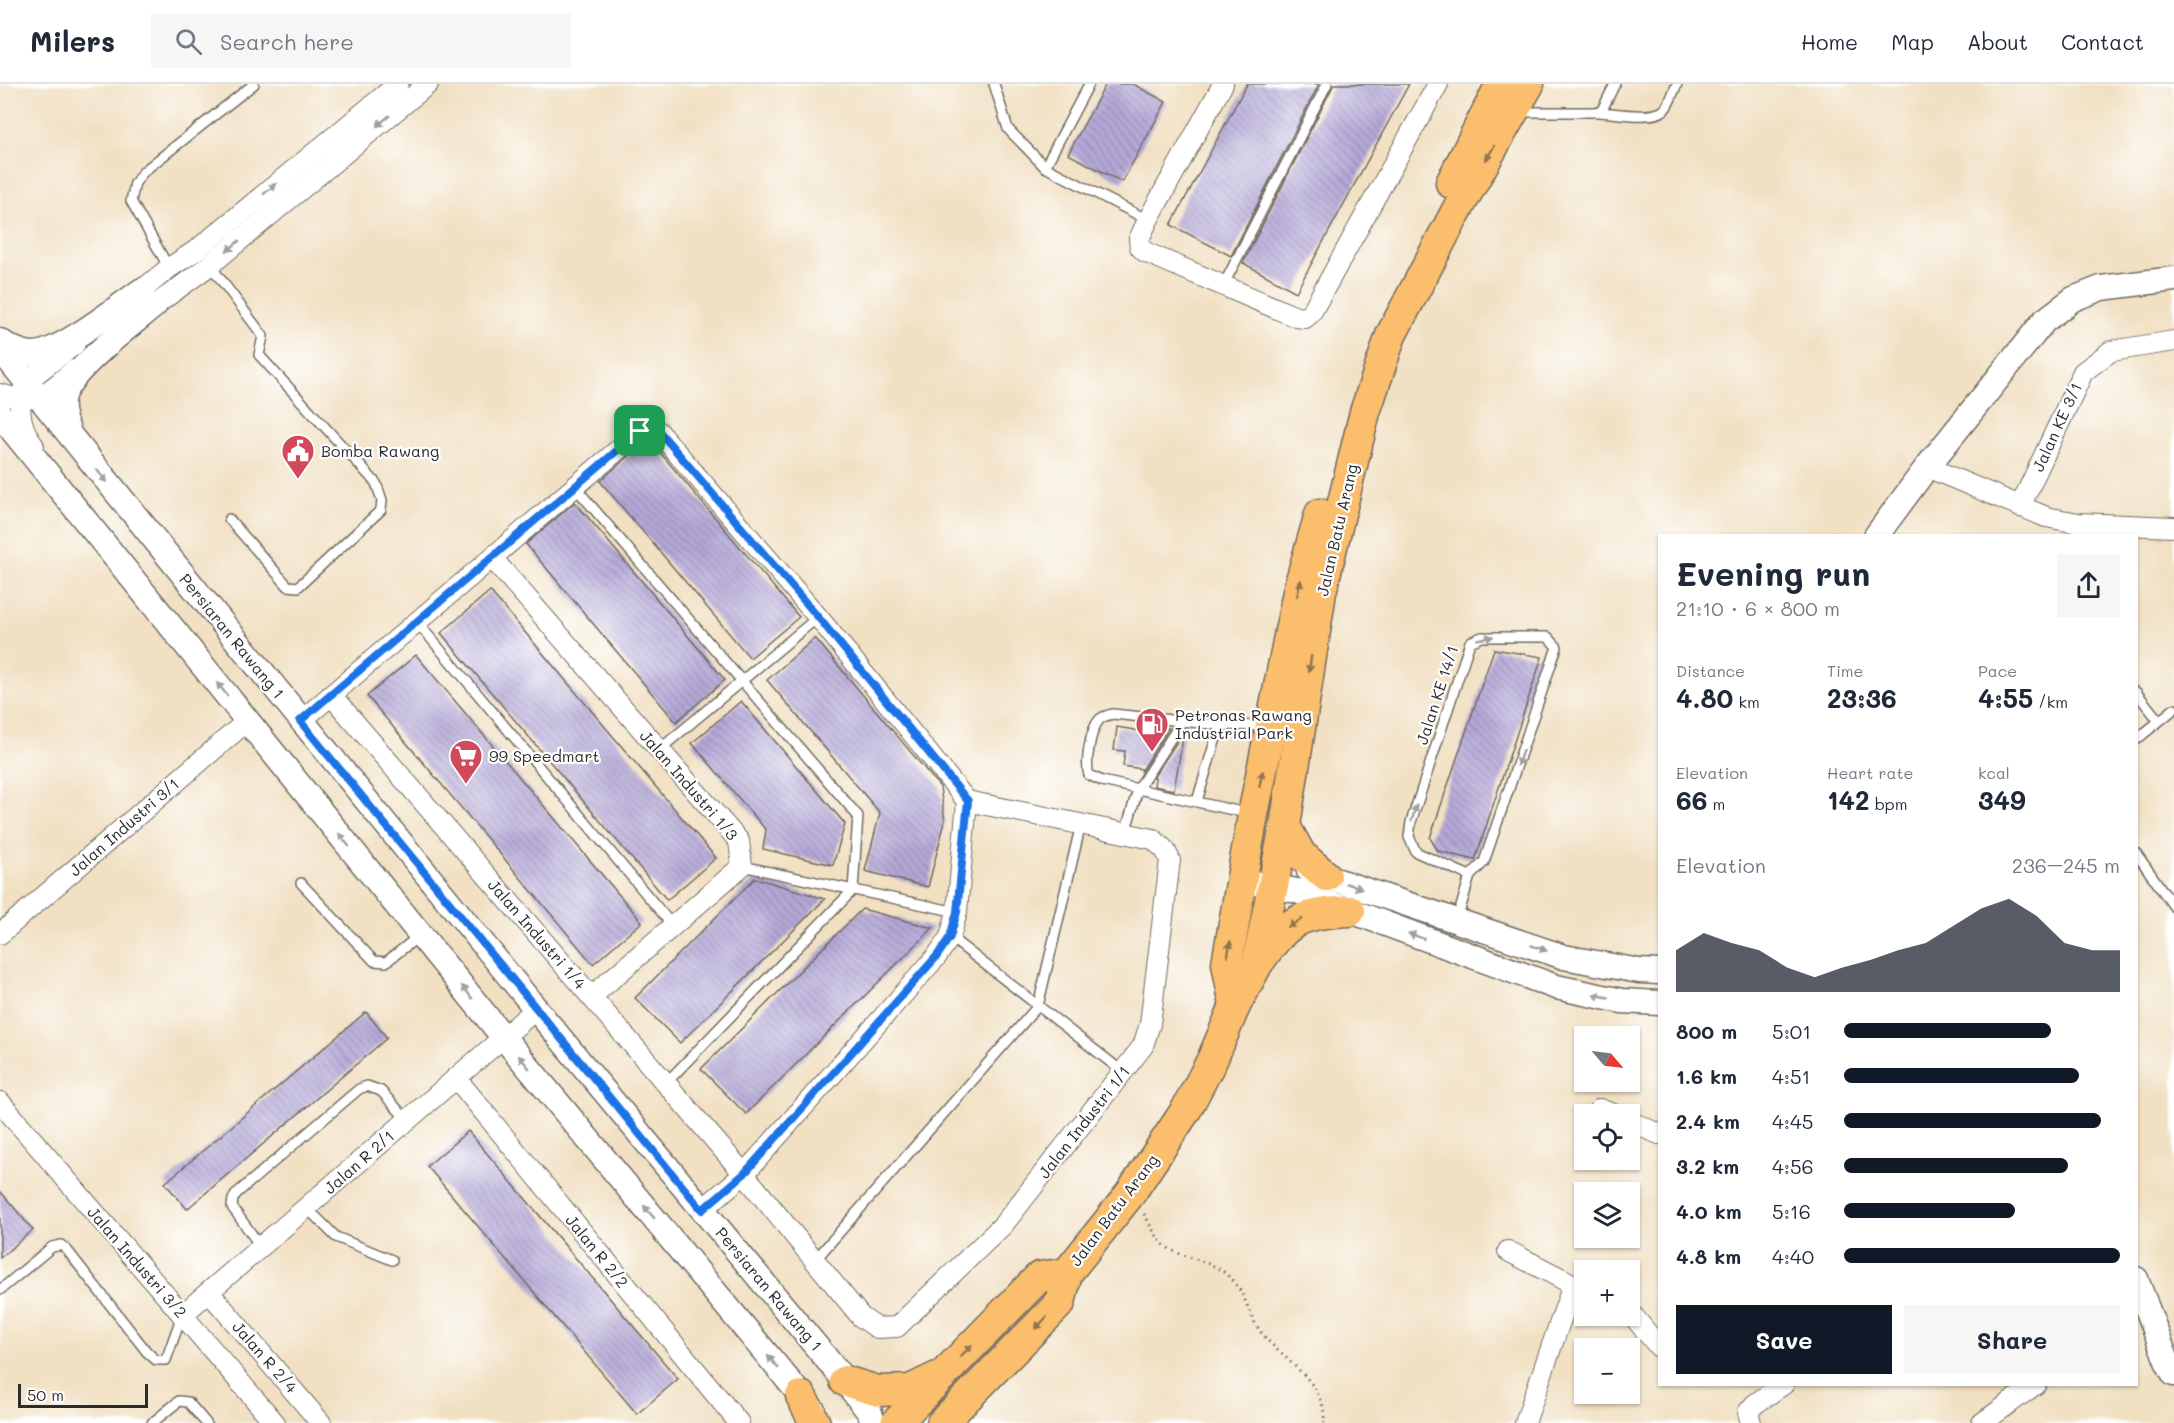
<!DOCTYPE html>
<meta charset="utf-8">
<style>
:root{--surface:#fff;--page:#f6f6f7;--text:#1f2937;--muted:#747a83;--line:#e0e1e3;--accent:#111827}
body{margin:0;font-family:Mali,sans-serif;background:var(--page);color:var(--text);height:100vh;display:flex;flex-direction:column;font-size:22px;white-space:nowrap}
*{box-sizing:border-box;margin:0}
p{font-size:20px;color:var(--muted)}
.icon{flex:none;width:33px;height:33px;fill:none;stroke:currentColor;stroke-width:2;stroke-linecap:round;stroke-linejoin:round}
.map{position:relative;flex:1;overflow:hidden}
.sheet{position:absolute;left:1658px;top:450px;width:480px;height:852px;display:flex;flex-direction:column;background:var(--surface);border-radius:0px;box-shadow:0 2px 4px #0004}
.sheet>*{flex:none}
.needle{width:39px;rotate:118deg}
.controls{position:absolute;left:1574px;top:942px;display:grid;gap:12px}
.controls a{display:grid;place-items:center;width:66px;height:66px;border-radius:0px;background:var(--surface);box-shadow:0 2px 4px #0004;font-size:30px}
.scale{position:absolute;left:18px;bottom:15px;width:130px;box-sizing:border-box;padding-left:6px;border:3px solid #2b2b2b;border-top:0;font-size:16px;line-height:21px;white-space:nowrap;color:#2b2b2b;-webkit-text-stroke:4px #fff;paint-order:stroke}
.pin{position:absolute;display:grid;place-items:center;width:51px;height:51px;color:#fff;margin:-26px;border-radius:12px;box-shadow:0 3px 9px #0006}
.round{display:grid;place-items:center;flex:none;width:63px;height:63px;border-radius:0px;background:var(--page)}
.summary{display:flex;align-items:center;justify-content:space-between;height:102px;padding:0 18px}
h1{font-size:33px;font-weight:700;line-height:45px}
.figures{display:grid;grid-template-columns:repeat(3,1fr);gap:9px;height:102px;padding:6px 18px}
.figures div{display:grid;align-content:center}
.figures b{font-size:26px;font-weight:700}
.figures small{font-size:16px;font-weight:400}
.figures p{font-size:16px}
.chart{height:168px;padding:12px 18px}
.chart p{display:flex;justify-content:space-between}
.chart svg{width:100%;height:108px;margin-top:6px;fill:var(--accent);opacity:.7}
.cta{display:flex;gap:12px;margin-top:auto;padding:12px 18px}
.cta a{flex:1;height:69px;border-radius:0px;background:var(--accent);color:#fff;font-size:24px;font-weight:700;line-height:69px;text-align:center}
.cta a+a{background:var(--page);color:var(--text)}
ul{padding:0 18px;list-style:none;font-size:20px}
li{display:grid;grid-template-columns:96px 72px 1fr;align-items:center;height:45px}
li i{height:15px;border-radius:8px;background:var(--accent)}
header{display:flex;align-items:center;gap:36px;box-sizing:border-box;height:84px;padding:0 30px;background:var(--surface);border-bottom:2px solid var(--line)}
header strong{font-size:28px}
nav{display:flex;gap:33px;margin-inline-start:auto;font-size:21px}
.search{width:420px;height:54px;background:var(--page);display:flex;align-items:center;gap:15px;box-sizing:border-box;padding:0 21px;border-radius:0px;color:var(--muted);font-size:22px}
.map>svg:first-child{display:block}
</style>
<header>
<strong>Milers</strong>
<div class="search"><svg class="icon" aria-label="search" viewBox="0 0 24 24"><circle cx="10" cy="10" r="6"/><path d="M15 15l6 6"/></svg>Search here</div>
<nav><a>Home</a><a>Map</a><a>About</a><a>Contact</a></nav>
</header>
<div class="map">
<svg width="2174" height="1339" viewBox="0 0 2174 1339">
<defs>
<pattern id="building-back-hatch" width="6" height="6" patternUnits="userSpaceOnUse" patternTransform="scale(1.5)"><rect width="6" height="6" fill="#b4a8d8"/><path d="M-1 5l2 2M0 0l6 6M5-1l2 2" fill="none" stroke="#9389af"/></pattern>
</defs>
<rect width="100%" height="100%" fill="#fff"/>
<filter id="ink" filterUnits="userSpaceOnUse"><feTurbulence type="fractalNoise" baseFrequency=".0167" numOctaves="2"/><feDisplacementMap in="SourceGraphic" scale="12" xChannelSelector="R" yChannelSelector="G"/><feConvolveMatrix kernelMatrix="1 2 1 2 8 2 1 2 1" color-interpolation-filters="sRGB"/></filter>
<filter id="wash" filterUnits="userSpaceOnUse"><feTurbulence type="fractalNoise" baseFrequency=".008" numOctaves="4" result="noise"/><feDisplacementMap in="SourceGraphic" scale="24" xChannelSelector="R" yChannelSelector="G"/><feGaussianBlur stdDeviation="1.35" result="paint"/><feColorMatrix in="noise" values="0 0 0 0 0 0 0 0 0 0 0 0 0 0 0 0 0 1.4 0 .05"/><feComposite in="paint" operator="in"/></filter>
<g filter="url(#wash)">
<rect width="100%" height="100%" fill="#f1e0c2"/>
<g id="blocks">
<!-- building -->
<g fill="url(#building-back-hatch)">
<polygon points="1106,0 1133,0 1166,18 1122,98 1068,70"/>
<polygon points="1247,0 1319,0 1231,172 1171,141"/>
<polygon points="1334,0 1409,0 1296,208 1243,179"/>
<polygon points="644,359 652,359 799,533 750,574 600,397"/>
<polygon points="575,418 725,596 676,638 526,460"/>
<polygon points="490,507 716,774 667,816 441,549"/>
<polygon points="815,554 940,703 945,737 928,803 865,787 880,729 767,596"/>
<polygon points="1494,565 1542,573 1475,776 1438,767 1430,754"/>
<polygon points="416,571 642,838 593,880 367,612"/>
<polygon points="741,617 845,740 833,781 763,765 766,746 692,659"/>
<polygon points="1117,643 1163,651 1164,644 1169,644 1141,688 1142,685 1123,682 1125,667 1114,666"/>
<polygon points="1184,647 1174,706 1154,702 1155,694 1153,694"/>
<polygon points="755,794 825,815 680,959 635,914"/>
<polygon points="862,825 933,844 746,1030 701,985"/>
<polygon points="366,928 387,954 187,1125 165,1099"/>
<polygon points="468,1047 678,1295 637,1330 427,1082"/>
<polygon points="0,1107 33,1146 0,1174"/>
</g>
</g>
</g>
<g filter="url(#ink)">
<use href="#blocks" fill-opacity="0" stroke="#706a60" stroke-width="1.5"/>
<g fill="none" stroke-linecap="round" stroke-linejoin="round">
<!-- service casing -->
<g stroke="#706a60" stroke-width="12">
<g id="service">
<polyline points="994,0 1008,45 1045,83 1148,136"/>
<polyline points="1518,28 1601,28 1615,0"/>
<path d="M1601 28C1615 29 1653 36 1664 26 1670 20 1673 8 1677 0"/>
<polyline points="1045,83 1089,0"/>
<polyline points="210,181 263,252 259,271 376,399 382,416 381,426 298,503 288,502 229,435"/>
<polyline points="169,184 131,117 135,99 144,87 254,0"/>
<polyline points="1223,202 1327,0"/>
<polyline points="575,403 858,732 853,806 666,999"/>
<polyline points="417,538 673,842"/>
<polyline points="2136,608 2159,637"/>
<polyline points="2136,656 2174,625"/>
<polyline points="659,666 818,533"/>
<polyline points="1197,717 1220,641"/>
<path d="M1251 730 1102 697 1089 691C1085 679 1090 645 1100 635 1104 632 1108 631 1113 630L1220 641 1267 642"/>
<polyline points="1125,749 1138,705 1182,637"/>
<polyline points="2136,769 2174,823"/>
<polyline points="742,782 957,828"/>
<polyline points="301,799 374,877 386,878 419,852"/>
<polyline points="1457,836 1470,792 1484,778 1557,563 1548,553 1482,553 1470,558 1411,738 1409,753 1416,768 1470,792"/>
<polyline points="950,853 1123,988"/>
<polyline points="307,1124 336,1153 392,1176"/>
<polyline points="261,1163 232,1123 233,1115 237,1109 359,1005 367,1002 381,1007 408,1037"/>
<polyline points="815,1176 1038,922 1081,740"/>
<polyline points="0,1206 52,1163 61,1161 67,1166 147,1268 156,1276 166,1276 182,1231"/>
<polyline points="152,1339 179,1317 188,1318 206,1339"/>
</g>
</g>
<!-- minor casing -->
<g stroke="#706a60" stroke-width="22">
<g id="minor">
<polyline points="1223,0 1148,136 1139,155 1140,163 1145,168 1296,233 1305,234 1311,229 1438,0"/>
<polyline points="131,215 169,184 198,165 398,0"/>
<polyline points="143,230 210,181 428,0"/>
<path d="M0 310C40 322 45 310 74 286"/>
<path d="M34 362C21 345 14 319 27 299 32 291 66 268 75 260"/>
<polyline points="1927,383 2046,433 2078,439 2174,443"/>
<polyline points="2020,423 2083,288 2111,267 2174,257"/>
<polyline points="492,474 739,757 742,782 591,913"/>
<polyline points="331,611 744,1090 861,1233 877,1244 897,1243 1003,1141 1143,962 1150,940 1170,776 1165,766 1153,755 967,717"/>
<polyline points="301,637 640,347 658,347 818,533 967,717 957,828 950,853 937,872 744,1090 702,1126"/>
<polyline points="0,850 247,637"/>
<polyline points="456,994 739,1339"/>
<polyline points="0,1018 275,1339"/>
<polyline points="1600,1025 1613,1030"/>
<polyline points="1629,1037 1659,1050"/>
<polyline points="1508,1167 1580,1204"/>
<polyline points="209,1208 321,1339"/>
<polyline points="1629,1227 1659,1263"/>
<polyline points="182,1231 536,925"/>
<polyline points="1525,1339 1569,1212 1584,1201"/>
<polyline points="1751,1339 1748,1328 1755,1320 1784,1300"/>
<polyline points="1982,1339 2036,1300"/>
</g>
</g>
<!-- tertiary casing -->
<g stroke="#706a60" stroke-width="27">
<g id="tertiary">
<path d="M0 257C9 264 23 270 34 270 60 269 119 222 142 206"/>
<polyline points="0,265 536,925 845,1297 870,1329 873,1339"/>
<polyline points="0,331 504,954 813,1326"/>
<path d="M68 346C63 336 59 320 64 309 76 282 131 241 155 221"/>
<polyline points="1876,452 1927,383 2044,237 2073,215 2101,204 2174,195"/>
<polyline points="1309,787 1564,873 1639,887 1659,888"/>
<polyline points="1255,799 1297,807 1556,903 1622,917 1659,919"/>
<polyline points="2136,1195 2167,1277 2174,1290"/>
</g>
</g>
<!-- primary casing -->
<g stroke="#706a60" stroke-width="33">
<g id="primary">
<polyline points="1451,99 1501,0"/>
<polyline points="1285,742 1301,771 1326,792"/>
<path d="M1261 875C1290 834 1301 830 1350 827"/>
<polyline points="1235,922 1227,879 1253,731 1299,503 1320,430"/>
<polyline points="845,1297 878,1307 910,1306 937,1293"/>
<polyline points="801,1312 815,1339"/>
<polyline points="896,1339 1039,1193 1067,1189 1130,1110 1186,1026 1212,976 1235,922 1257,881 1285,742 1321,508 1365,328 1391,251 1456,128 1529,0"/>
<polyline points="942,1339 1060,1219 1067,1189"/>
</g>
</g>
<!-- path -->
<path stroke="#706a60" stroke-width="3" stroke-dasharray="1.5 4.5" stroke-linecap="butt" d="M1144 1130C1150 1140 1158 1158 1168 1164 1184 1174 1212 1177 1226 1190 1247 1209 1245 1223 1258 1244 1278 1275 1328 1296 1324 1339"/>
<!-- service -->
<use href="#service" stroke="#fff" stroke-width="9"/>
<!-- minor -->
<use href="#minor" stroke="#fff" stroke-width="20"/>
<!-- tertiary -->
<use href="#tertiary" stroke="#fff" stroke-width="24"/>
<!-- primary -->
<use href="#primary" stroke="#fabe6d" stroke-width="30"/>
</g>
<!-- one-way arrows -->
<defs><path id="oneway-solid" d="M-6-.8H1V-3.2L6.5 0L1 3.2V.8H-6Z" transform="scale(1.5)"/></defs>
<g fill="#a0a0a0">
<use href="#oneway-solid" transform="translate(383 37) rotate(140)"/>
<use href="#oneway-solid" transform="translate(270 105) rotate(-39)"/>
<use href="#oneway-solid" transform="translate(233 162) rotate(140)"/>
<use href="#oneway-solid" transform="translate(102 392) rotate(51)"/>
<use href="#oneway-solid" transform="translate(1485 554) rotate(-10)"/>
<use href="#oneway-solid" transform="translate(222 605) rotate(-129)"/>
<use href="#oneway-solid" transform="translate(1520 674) rotate(109)"/>
<use href="#oneway-solid" transform="translate(1414 729) rotate(-72)"/>
<use href="#oneway-solid" transform="translate(344 756) rotate(-129)"/>
<use href="#oneway-solid" transform="translate(1354 802) rotate(19)"/>
<use href="#oneway-solid" transform="translate(1416 852) rotate(-160)"/>
<use href="#oneway-solid" transform="translate(1539 864) rotate(19)"/>
<use href="#oneway-solid" transform="translate(467 908) rotate(-129)"/>
<use href="#oneway-solid" transform="translate(1601 912) rotate(-169)"/>
<use href="#oneway-solid" transform="translate(524 978) rotate(-130)"/>
<use href="#oneway-solid" transform="translate(649 1128) rotate(-130)"/>
<use href="#oneway-solid" transform="translate(773 1278) rotate(-130)"/>
</g>
<g fill="#92744c">
<use href="#oneway-solid" transform="translate(1490 69) rotate(120)"/>
<use href="#oneway-solid" transform="translate(1299 504) rotate(-76)"/>
<use href="#oneway-solid" transform="translate(1310 580) rotate(99)"/>
<use href="#oneway-solid" transform="translate(1261 695) rotate(-78)"/>
<use href="#oneway-solid" transform="translate(1295 839) rotate(150)"/>
<use href="#oneway-solid" transform="translate(1229 865) rotate(-80)"/>
<use href="#oneway-solid" transform="translate(1041 1239) rotate(134)"/>
<use href="#oneway-solid" transform="translate(966 1267) rotate(-45)"/>
</g>
</g>
<g fill="none" stroke-linecap="round" stroke-linejoin="round" filter="url(#ink)">
<!-- route casing -->
<g stroke="#fff" stroke-width="12">
<polygon id="route" points="658,346 818,533 968,717 957,828 950,853 937,872 744,1090 702,1126 300,637 640,347"/>
</g>
<!-- route -->
<use href="#route" stroke="#1a73e8" stroke-width="8"/>
</g>
<!-- icons -->
<defs>
<g id="civic-pin" transform="scale(1.725)"><path d="M0 17L-7.5 6A9.5 9.5 0 1 1 7.5 6Z" fill="#d1495b" stroke="#fff"/><path d="M-.6-6.5H3V-4.5H.6V-3L4-1V1h2V6H-6V1h2V-1L-.6-3ZM-1.2 2.5V6h2.4V2.5Z" fill="#fff"/></g>
<g id="fuel-pin" transform="scale(1.725)"><path d="M0 17L-7.5 6A9.5 9.5 0 1 1 7.5 6Z" fill="#d1495b" stroke="#fff"/><path d="M-5.5-6h7V0h2V4h1.3V-2.5L3-4.5l.8-.8L6-3V5H2.5V1h-1V6h-7ZM-4.2-4.7v3.2H.2V-4.7Z" fill="#fff"/></g>
<g id="supermarket-pin" transform="scale(1.725)"><path d="M0 17L-7.5 6A9.5 9.5 0 1 1 7.5 6Z" fill="#d1495b" stroke="#fff"/><path d="M-6-5.5h2.5l.6 2H6L4.5 2H-2.5L-4.4-4H-6ZM-1.5 3.2a1.3 1.3 0 1 0 .1 0ZM3 3.2a1.3 1.3 0 1 0 .1 0Z" fill="#fff"/></g>
</defs>
<g fill-rule="evenodd">
<use href="#civic-pin" x="298" y="367"/>
<use href="#fuel-pin" x="1152" y="640"/>
<use href="#supermarket-pin" x="466" y="672"/>
</g>
<g text-anchor="middle" stroke-width="4.5" stroke-linejoin="round" paint-order="stroke">
<!-- street labels -->
<g font-size="16" fill="#2b2b2b" stroke="#fff">
<text transform="translate(2057 343) rotate(-65)" y="6">Jalan KE 3/1</text>
<text transform="translate(1337 446) rotate(-77)" y="6">Jalan Batu Arang</text>
<text transform="translate(232 552) rotate(51)" y="6">Persiaran Rawang 1</text>
<text transform="translate(1437 611) rotate(-72)" y="6">Jalan KE 14/1</text>
<text transform="translate(689 701) rotate(49)" y="6">Jalan Industri 1/3</text>
<text transform="translate(124 743) rotate(-41)" y="6">Jalan Industri 3/1</text>
<text transform="translate(537 850) rotate(49)" y="6">Jalan Industri 1/4</text>
<text transform="translate(1084 1038) rotate(-52)" y="6">Jalan Industri 1/1</text>
<text transform="translate(359 1078) rotate(-41)" y="6">Jalan R 2/1</text>
<text transform="translate(1114 1126) rotate(-53)" y="6">Jalan Batu Arang</text>
<text transform="translate(597 1167) rotate(51)" y="6">Jalan R 2/2</text>
<text transform="translate(137 1178) rotate(49)" y="6">Jalan Industri 3/2</text>
<text transform="translate(769 1205) rotate(50)" y="6">Persiaran Rawang 1</text>
<text transform="translate(265 1273) rotate(49)" y="6">Jalan R 2/4</text>
</g>
<!-- poi labels -->
<g font-size="16" fill="#2b2b2b" stroke="#fff" text-anchor="start">
<text x="321" y="373">Bomba Rawang</text>
<text x="1175" y="637">Petronas Rawang<tspan x="1175" dy="18">Industrial Park</tspan></text>
<text x="489" y="678">99 Speedmart</text>
</g>
</g>
</svg>
<div class="controls">
<a><svg class="needle" viewBox="-14 -14 28 28"><path d="M0-13l5 13h-10z" fill="#e53935"/><path d="M0 13l5-13h-10z" fill="#747a83"/></svg></a>
<a><svg class="icon" aria-label="locate" viewBox="0 0 24 24"><circle cx="12" cy="12" r="6"/><path d="M12 2v4M12 18v4M2 12h4M18 12h4"/></svg></a>
<a><svg class="icon" aria-label="layers" viewBox="0 0 24 24"><path d="M12 4l9 5-9 5-9-5zM3 14l9 5 9-5"/></svg></a>
<a>+</a>
<a>−</a>
</div>
<div class="scale">50 m</div>
<div class="pin" style="left:640px;top:347px;background:#1e9e55"><svg class="icon" aria-label="arrive" viewBox="0 0 24 24"><path d="M6 21V4h12l-3 4 3 4H6"/></svg></div>
<section class="sheet">
<div class="summary"><div><h1>Evening run</h1><p>21:10 · 6 × 800 m</p></div><a class="round"><svg class="icon" aria-label="share" viewBox="0 0 24 24"><path d="M12 15V3M7 8l5-5 5 5M5 13v7h14v-7"/></svg></a></div>
<div class="figures">
<div><p>Distance</p><b>4.80<small> km</small></b></div>
<div><p>Time</p><b>23:36</b></div>
<div><p>Pace</p><b>4:55<small> /km</small></b></div>
</div>
<div class="figures">
<div><p>Elevation</p><b>66<small> m</small></b></div>
<div><p>Heart rate</p><b>142<small> bpm</small></b></div>
<div><p>kcal</p><b>349</b></div>
</div>
<div class="chart"><p><span>Elevation</span>236–245 m</p>
<svg viewBox="0 0 160 44" preserveAspectRatio="none"><path d="M0 44V27L10 20L20 24L30 27L40 34L50 38L60 34L70 31L80 27L90 24L100 17L110 10L120 6L130 13L140 24L150 27L160 27V44z"/></svg>
</div>
<ul>
<li><b>800 m</b>5:01<i style="width:75%"></i></li>
<li><b>1.6 km</b>4:51<i style="width:85%"></i></li>
<li><b>2.4 km</b>4:45<i style="width:93%"></i></li>
<li><b>3.2 km</b>4:56<i style="width:81%"></i></li>
<li><b>4.0 km</b>5:16<i style="width:62%"></i></li>
<li><b>4.8 km</b>4:40<i style="width:100%"></i></li>
</ul>
<div class="cta"><a>Save</a><a>Share</a></div>
</section>
</div>
